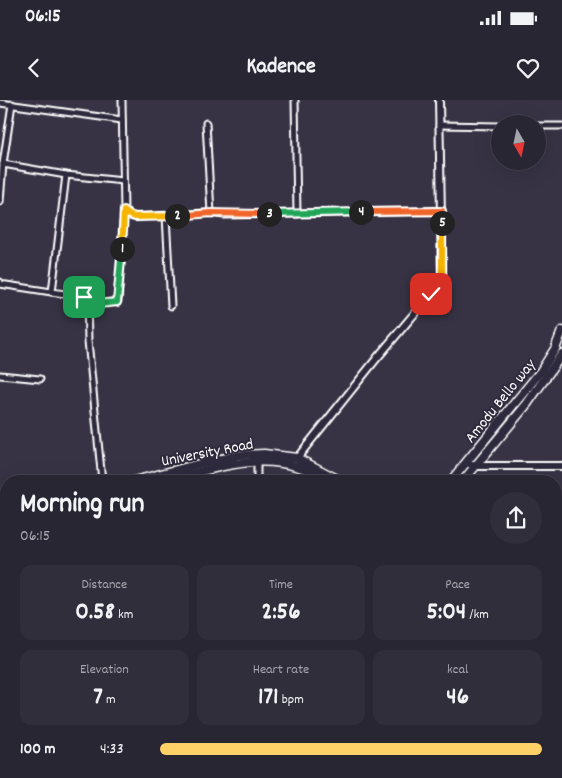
<!DOCTYPE html>
<style>
:root{--surface:#292634;--page:#312e3c;--text:#f1f3f6;--muted:#a5a5ac;--line:#45434f;--accent:#ffd166}
body{margin:0;font-family:Dekko,sans-serif;background:var(--page);color:var(--text);height:100vh;display:flex;flex-direction:column;font-size:19px;white-space:nowrap}
*{box-sizing:border-box;margin:0}
p{font-size:16px;color:var(--muted)}
.icon{flex:none;width:28px;height:28px;fill:none;stroke:currentColor;stroke-width:2;stroke-linecap:round;stroke-linejoin:round}
.map{position:relative;flex:1;overflow:hidden}
.details{position:absolute;left:0px;top:375px;width:562px;height:304px;display:flex;flex-direction:column;background:var(--surface);border-radius:20px 20px 0 0;box-shadow:0 5px 20px #0002,0 0 0 1px var(--line)}
.details>*{flex:none}
.needle{width:32px;rotate:171deg}
.buttons{position:absolute;left:491px;top:15px;display:grid;gap:10px}
.buttons a{display:grid;place-items:center;width:55px;height:55px;border-radius:50%;background:var(--surface);box-shadow:0 5px 20px #0002,0 0 0 1px var(--line);font-size:25px}
.pin{position:absolute;display:grid;place-items:center;width:42px;height:42px;color:#fff;margin:-21px;border-radius:10px;box-shadow:0 2px 8px #0006}
.km{position:absolute;width:25px;height:25px;margin:-12px;border-radius:50%;background:#222;color:#fff;font-size:14px;line-height:25px;text-align:center}
.round{display:grid;place-items:center;flex:none;width:52px;height:52px;border-radius:26px;background:var(--page)}
.overview{display:flex;align-items:center;justify-content:space-between;height:85px;padding:0 20px}
h1{font-size:28px;font-weight:700;line-height:38px}
.metrics{display:grid;grid-template-columns:repeat(3,1fr);gap:8px;height:85px;padding:5px 20px}
.metrics div{display:grid;align-content:center;border-radius:12px;background:var(--page);text-align:center}
.metrics b{font-size:25px;font-weight:700}
.metrics small{font-size:14px;font-weight:400}
.metrics p{font-size:14px}
ul{padding:0 20px;list-style:none;font-size:16px}
li{display:grid;grid-template-columns:80px 60px 1fr;align-items:center;height:38px}
li i{height:12px;border-radius:6px;background:var(--accent)}
.status{display:flex;justify-content:space-between;align-items:center;height:35px;padding:0 25px;background:var(--surface);direction:ltr}
.status svg{height:14px;fill:currentColor}
header{display:flex;justify-content:space-between;align-items:center;height:65px;padding:0 20px;background:var(--surface);font-size:22px;font-weight:700}
.map>svg:first-child{display:block}
</style>
<div class="status"><b>06:15</b><svg viewBox="0 0 49 12"><path d="M0 12V9h3v3zM5 12V6h3v6zM10 12V3h3v9zM15 12V0h3v12zM26 1h20v11H26zM47 4h2v5h-2z"/></svg></div>
<header><svg class="icon" aria-label="back" viewBox="0 0 24 24"><path d="M15 5l-7 7 7 7"/></svg>Kadence<svg class="icon" aria-label="heart" viewBox="0 0 24 24"><path d="M12 20l-8-8c-3-5 5-10 8-4 3-6 11-1 8 4z"/></svg></header>
<div class="map">
<svg width="562" height="678" viewBox="0 0 562 678">
<rect width="100%" height="100%" fill="#373345"/>
<filter id="ink" filterUnits="userSpaceOnUse"><feTurbulence type="fractalNoise" baseFrequency=".02" numOctaves="2"/><feDisplacementMap in="SourceGraphic" scale="10" xChannelSelector="R" yChannelSelector="G"/><feConvolveMatrix kernelMatrix="1 2 1 2 8 2 1 2 1" color-interpolation-filters="sRGB"/></filter>
<g filter="url(#ink)">
<g fill="none" stroke-linecap="round" stroke-linejoin="round">
<!-- minor casing -->
<g stroke="#fff" stroke-width="9">
<g id="minor">
<polyline points="122,0 124,111 129,115 135,117 211,113 224,115 441,111"/>
<polyline points="295,0 297,114"/>
<polyline points="0,3 122,20"/>
<polyline points="206,23 211,113"/>
<polyline points="439,25 500,26"/>
<polyline points="538,26 562,26"/>
<polyline points="3,64 66,75 123,81"/>
<polyline points="0,102 3,64 12,4"/>
<polyline points="166,116 171,206"/>
<polyline points="0,182 0,184 84,197 87,199 88,241 102,381"/>
<polyline points="52,192 66,75"/>
<polyline points="88,205 117,202 118,200 124,111"/>
<polyline points="0,275 40,279"/>
<polyline points="257,361 257,381"/>
<polyline points="556,494 562,494"/>
<polyline points="556,623 562,623"/>
</g>
</g>
<!-- tertiary casing -->
<g stroke="#fff" stroke-width="10">
<g id="tertiary">
<polyline points="297,358 377,258 431,194 442,174 439,0"/>
<polyline points="466,363 475,366 562,366"/>
</g>
</g>
<!-- primary casing -->
<g stroke="#fff" stroke-width="11">
<g id="primary">
<polyline points="134,381 203,363 240,355 264,354 297,358 341,381"/>
<path d="M163 381C221 367 274 345 329 381"/>
<polyline points="451,381 541,271 555,249 562,231"/>
<polyline points="463,381 527,304 562,254"/>
<polyline points="0,420 6,419"/>
<polyline points="0,428 6,427"/>
<polyline points="211,678 215,672"/>
<polyline points="222,678 227,672"/>
</g>
</g>
<!-- minor -->
<use href="#minor" stroke="#2f2a3d" stroke-width="5"/>
<!-- tertiary -->
<use href="#tertiary" stroke="#2f2a3d" stroke-width="6"/>
<!-- primary -->
<use href="#primary" stroke="#2f2a3d" stroke-width="8"/>
</g>
</g>
<g fill="none" stroke-linecap="round" stroke-linejoin="round" filter="url(#ink)">
<!-- split-1 casing -->
<g stroke="#fff" stroke-width="10">
<polyline id="split-1" points="84,197 87,199 88,205 117,202 122,149"/>
</g>
<!-- split-2 casing -->
<g stroke="#fff" stroke-width="10">
<polyline id="split-2" points="122,149 124,111 129,115 135,117 177,116"/>
</g>
<!-- split-3 casing -->
<g stroke="#fff" stroke-width="10">
<polyline id="split-3" points="177,116 211,113 269,114"/>
</g>
<!-- split-4 casing -->
<g stroke="#fff" stroke-width="10">
<polyline id="split-4" points="269,114 361,112"/>
</g>
<!-- split-5 casing -->
<g stroke="#fff" stroke-width="10">
<polyline id="split-5" points="361,112 442,111 442,123"/>
</g>
<!-- split-6 casing -->
<g stroke="#fff" stroke-width="10">
<polyline id="split-6" points="431,194 442,174 442,123"/>
</g>
<!-- split-1 -->
<use href="#split-1" stroke="#22a559" stroke-width="6"/>
<!-- split-2 -->
<use href="#split-2" stroke="#f5b400" stroke-width="6"/>
<!-- split-3 -->
<use href="#split-3" stroke="#f0652b" stroke-width="6"/>
<!-- split-4 -->
<use href="#split-4" stroke="#22a559" stroke-width="6"/>
<!-- split-5 -->
<use href="#split-5" stroke="#f0652b" stroke-width="6"/>
<!-- split-6 -->
<use href="#split-6" stroke="#f5b400" stroke-width="6"/>
</g>
<g text-anchor="middle" stroke-width="4" stroke-linejoin="round" paint-order="stroke">
<!-- street labels -->
<g font-size="16" fill="#fff" stroke="#2f2a3d">
<text transform="translate(499 300) rotate(-51)" y="6">Amodu Bello way</text>
<text transform="translate(207 351) rotate(-11)" y="6">University Road</text>
</g>
</g>
</svg>
<div class="buttons">
<a><svg class="needle" viewBox="-14 -14 28 28"><path d="M0-13l5 13h-10z" fill="#e53935"/><path d="M0 13l5-13h-10z" fill="#a5a5ac"/></svg></a>
</div>
<div class="pin" style="left:84px;top:197px;background:#1e9e55"><svg class="icon" aria-label="arrive" viewBox="0 0 24 24"><path d="M6 21V4h12l-3 4 3 4H6"/></svg></div>
<div class="pin" style="left:431px;top:194px;background:#d93025"><svg class="icon" aria-label="check" viewBox="0 0 24 24"><path d="M5 12l5 5 9-10"/></svg></div>
<b class="km" style="left:122px;top:149px">1</b>
<b class="km" style="left:177px;top:116px">2</b>
<b class="km" style="left:269px;top:114px">3</b>
<b class="km" style="left:361px;top:112px">4</b>
<b class="km" style="left:442px;top:123px">5</b>
<section class="details">
<div class="overview"><div><h1>Morning run</h1><p>06:15</p></div><a class="round"><svg class="icon" aria-label="share" viewBox="0 0 24 24"><path d="M12 15V3M7 8l5-5 5 5M5 13v7h14v-7"/></svg></a></div>
<div class="metrics">
<div><p>Distance</p><b>0.58<small> km</small></b></div>
<div><p>Time</p><b>2:56</b></div>
<div><p>Pace</p><b>5:04<small> /km</small></b></div>
</div>
<div class="metrics">
<div><p>Elevation</p><b>7<small> m</small></b></div>
<div><p>Heart rate</p><b>171<small> bpm</small></b></div>
<div><p>kcal</p><b>46</b></div>
</div>
<ul>
<li><b>100 m</b>4:33<i style="width:100%"></i></li>
</ul>
</section>
</div>
